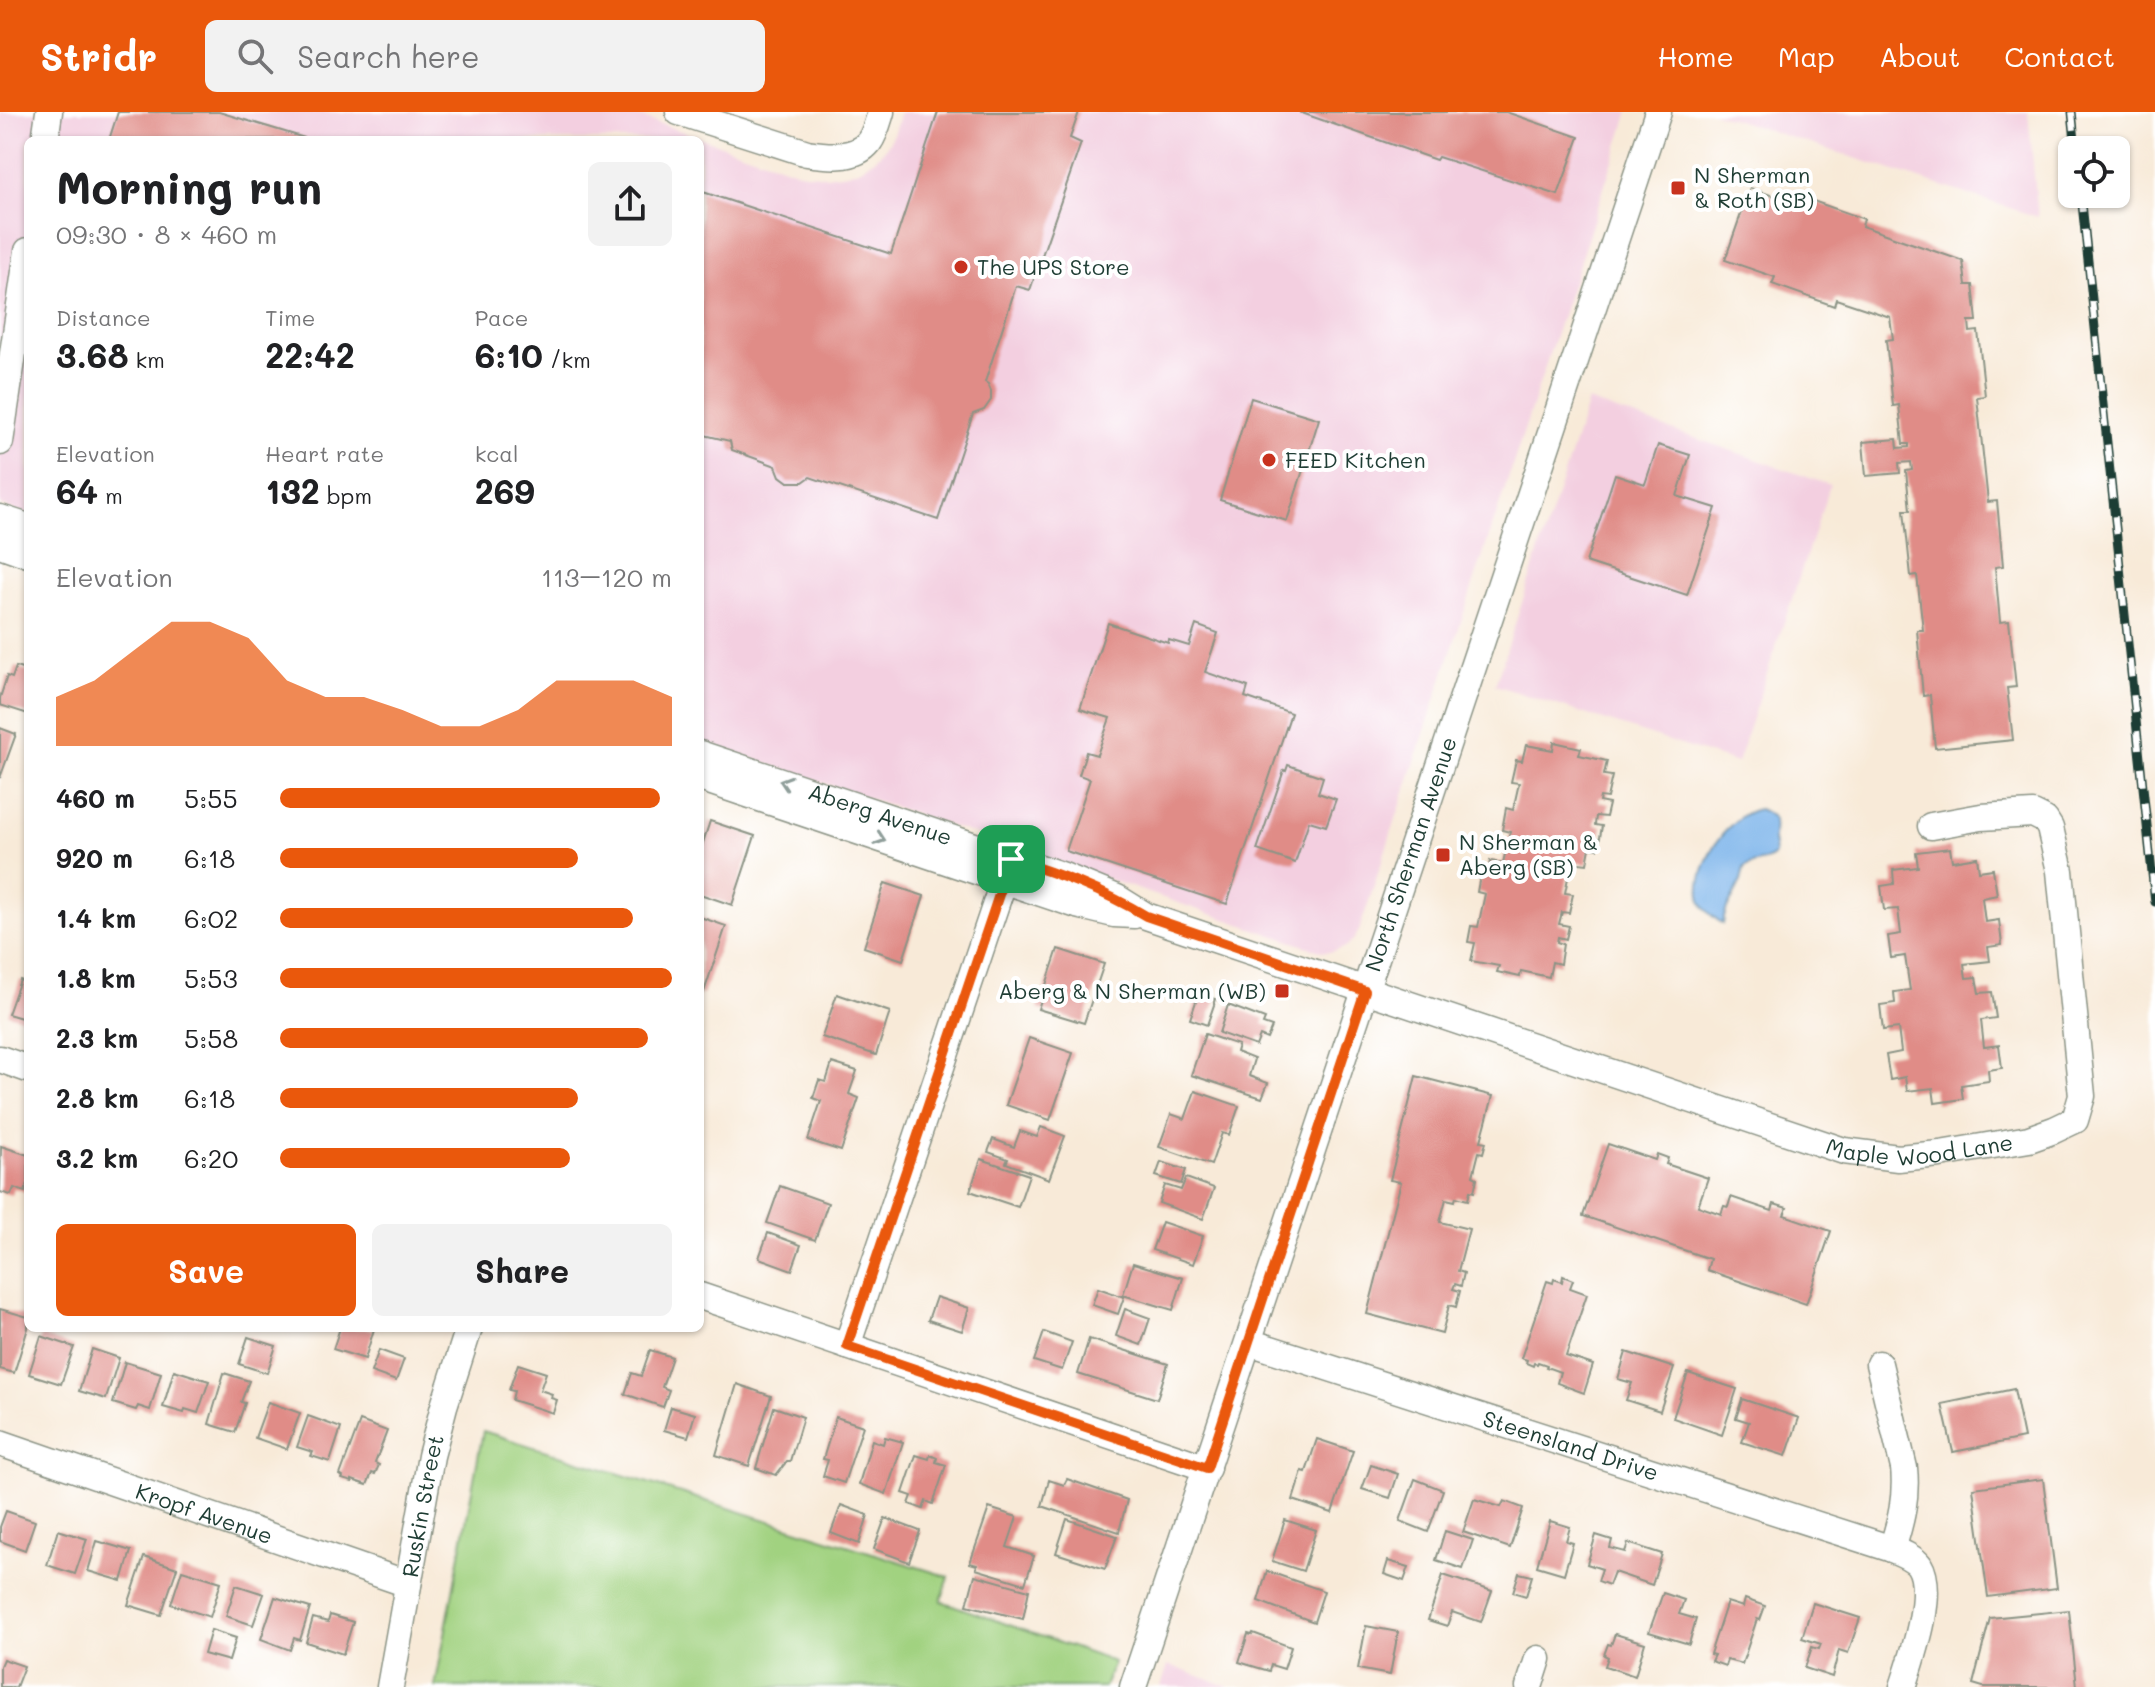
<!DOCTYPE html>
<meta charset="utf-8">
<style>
:root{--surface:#fff;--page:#f2f2f2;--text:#202124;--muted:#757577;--accent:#ea580c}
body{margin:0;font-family:Mali,sans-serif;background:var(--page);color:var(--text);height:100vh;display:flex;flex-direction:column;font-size:30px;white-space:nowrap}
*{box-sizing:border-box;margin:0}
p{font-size:26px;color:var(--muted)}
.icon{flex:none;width:44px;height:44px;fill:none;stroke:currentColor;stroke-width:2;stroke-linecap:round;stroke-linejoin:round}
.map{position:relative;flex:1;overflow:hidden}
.details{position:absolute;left:24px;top:24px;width:680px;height:1196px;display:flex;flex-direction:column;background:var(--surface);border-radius:12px;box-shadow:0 2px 6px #0004}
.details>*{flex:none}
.tools{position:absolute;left:2058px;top:24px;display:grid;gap:16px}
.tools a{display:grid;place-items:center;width:72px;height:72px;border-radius:12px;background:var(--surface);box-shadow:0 2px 6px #0004;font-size:40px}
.pin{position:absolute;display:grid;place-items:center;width:68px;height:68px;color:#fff;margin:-34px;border-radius:16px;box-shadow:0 4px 12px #0006}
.round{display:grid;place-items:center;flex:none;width:84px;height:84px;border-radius:12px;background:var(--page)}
.headline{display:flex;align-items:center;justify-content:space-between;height:136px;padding:0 32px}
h1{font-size:44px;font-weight:700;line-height:60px}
.stats{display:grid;grid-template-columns:repeat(3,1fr);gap:12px;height:136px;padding:8px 32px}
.stats div{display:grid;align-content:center}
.stats b{font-size:34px;font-weight:700}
.stats small{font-size:22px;font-weight:400}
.stats p{font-size:22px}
.chart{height:224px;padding:16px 32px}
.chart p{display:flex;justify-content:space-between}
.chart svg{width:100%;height:144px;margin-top:8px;fill:var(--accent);opacity:.7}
.button{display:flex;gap:16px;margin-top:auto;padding:16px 32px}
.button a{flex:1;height:92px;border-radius:12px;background:var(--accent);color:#fff;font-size:32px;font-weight:700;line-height:92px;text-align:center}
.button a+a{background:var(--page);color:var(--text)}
ul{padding:0 32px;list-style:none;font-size:26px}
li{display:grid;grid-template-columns:128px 96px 1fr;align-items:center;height:60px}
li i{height:20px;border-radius:10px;background:var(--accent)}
header{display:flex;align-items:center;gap:48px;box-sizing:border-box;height:112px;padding:0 40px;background:var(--accent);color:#fff}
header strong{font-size:38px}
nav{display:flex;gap:44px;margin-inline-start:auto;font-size:28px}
.search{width:560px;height:72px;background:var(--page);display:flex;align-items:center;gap:20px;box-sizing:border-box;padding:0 28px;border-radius:12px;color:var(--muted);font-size:30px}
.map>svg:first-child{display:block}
</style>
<header>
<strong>Stridr</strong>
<div class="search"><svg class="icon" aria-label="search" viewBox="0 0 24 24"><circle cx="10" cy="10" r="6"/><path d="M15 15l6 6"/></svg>Search here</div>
<nav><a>Home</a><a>Map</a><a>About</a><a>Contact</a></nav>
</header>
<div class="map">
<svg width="2155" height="1575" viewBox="0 0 2155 1575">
<rect width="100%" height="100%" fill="#fff"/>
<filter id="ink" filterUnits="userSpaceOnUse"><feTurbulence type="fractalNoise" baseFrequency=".0125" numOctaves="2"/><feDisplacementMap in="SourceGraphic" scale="16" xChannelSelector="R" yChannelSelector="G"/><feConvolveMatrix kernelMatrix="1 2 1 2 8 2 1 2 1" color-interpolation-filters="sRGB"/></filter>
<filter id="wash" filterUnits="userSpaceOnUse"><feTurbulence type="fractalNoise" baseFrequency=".006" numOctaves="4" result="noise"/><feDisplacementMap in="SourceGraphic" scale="32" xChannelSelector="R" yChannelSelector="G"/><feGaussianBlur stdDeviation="1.8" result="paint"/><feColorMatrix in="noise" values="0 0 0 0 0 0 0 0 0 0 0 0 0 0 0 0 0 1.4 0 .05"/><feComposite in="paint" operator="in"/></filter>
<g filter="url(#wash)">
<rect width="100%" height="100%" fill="#f8ead8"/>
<!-- built -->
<g fill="#f3cfe0">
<polygon points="0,0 626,0 799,60 825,64 848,61 861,56 876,46 885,37 892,26 900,0 1629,0 1359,819 1354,827 1347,835 1330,840 1323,840 700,629 700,28 28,28 28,403 0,393"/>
<polygon points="1712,0 2028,0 2038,105"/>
<polygon points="1588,289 1830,373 1737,651 1495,573"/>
<polygon points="1168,1553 1229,1575 1161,1575"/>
</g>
<!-- green -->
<polygon fill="#a1d280" stroke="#60885a" stroke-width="2" points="483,1319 949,1465 941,1489 1114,1550 1104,1575 435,1575"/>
<!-- water -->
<path fill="#7ab3ea" stroke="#4c788f" stroke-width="2" d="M1759 697C1780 706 1772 711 1773 729 1774 734 1775 738 1774 743 1766 751 1754 749 1744 756 1743 760 1742 765 1741 769 1736 783 1724 796 1723 812 1714 806 1701 796 1700 784 1696 753 1729 701 1759 697Z"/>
<g id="blocks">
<!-- building -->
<g fill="#e08c87">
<polygon points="118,0 219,0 308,27 109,28"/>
<polygon points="938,0 1079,0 1070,26 1081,31 1030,178 1016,174 985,270 988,272 991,279 991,288 984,298 973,302 938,408 810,365 803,370 788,370 780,364 776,354 732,338 730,329 700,322 700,79 891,142"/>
<polygon points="1299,0 1506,0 1579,25 1558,83 1438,45 1436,48"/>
<polygon points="1750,76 1800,93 1802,85 1864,107 1862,114 1963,149 1966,173 1973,173 1977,209 1969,209 1970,220 1978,219 1985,284 1977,285 1988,390 1997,389 2003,454 1995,455 2000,510 2009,509 2016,575 2007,576 2013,628 1935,636 1930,583 1923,584 1917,518 1923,518 1917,463 1911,464 1904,398 1910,398 1906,359 1912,358 1911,350 1899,351 1900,361 1866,364 1863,330 1897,327 1898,336 1909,335 1909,332 1903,332 1899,293 1893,294 1886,228 1893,227 1890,205 1836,187 1834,194 1772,172 1775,165 1725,148"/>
<polygon points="1251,286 1319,307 1287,409 1220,388"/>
<polygon points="1658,333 1690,343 1677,384 1716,396 1687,483 1586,450 1615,362 1645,372"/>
<polygon points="1108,511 1168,531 1169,528 1189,534 1196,513 1218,521 1205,560 1248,575 1245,585 1291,601 1227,792 1066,739 1090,667 1079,663 1086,640 1097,643 1110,606 1080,597"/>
<polygon points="16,555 28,559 28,602 0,593 0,586 7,564 12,566"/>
<polygon points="0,616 16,622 0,666"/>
<polygon points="1554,630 1581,636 1579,643 1607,649 1604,663 1612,664 1607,686 1600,685 1599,690 1609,692 1606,705 1596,704 1595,713 1602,714 1598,737 1590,736 1587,752 1571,750 1565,781 1573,782 1569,801 1562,800 1559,812 1569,814 1566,827 1558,825 1557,830 1563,832 1560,852 1552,850 1549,865 1521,859 1520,865 1497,860 1499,854 1471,849 1475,831 1468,830 1471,814 1478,815 1485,782 1477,780 1480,764 1487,765 1490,749 1503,751 1510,720 1502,718 1506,696 1513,698 1519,671 1511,670 1516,648 1522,649 1526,633 1553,638"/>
<polygon points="1288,653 1323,665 1318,681 1336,687 1326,714 1309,709 1295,751 1257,738 1284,658 1286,659"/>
<polygon points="710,709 755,724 732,793 700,782 700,740"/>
<polygon points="1950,736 1952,749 1977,745 1979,759 1993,757 1997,783 1982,786 1985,810 1999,808 2002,833 1988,835 1990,849 1964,852 1966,866 1976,865 1979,881 1992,880 1996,906 1981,908 1984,935 1999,933 2002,956 1988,958 1989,969 1961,973 1963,987 1935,991 1933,976 1907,979 1905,965 1890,968 1886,943 1901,940 1898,916 1883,918 1880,893 1895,891 1894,880 1910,878 1905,844 1891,846 1888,824 1901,822 1898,797 1884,798 1881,774 1894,772 1893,758 1918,755 1916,740"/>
<polygon points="885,771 924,784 903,848 864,835"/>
<polygon points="700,805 726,814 703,883 700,882"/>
<polygon points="1058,837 1104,852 1084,911 1038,897"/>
<polygon points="20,868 28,871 28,908 8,902"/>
<polygon points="1199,881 1216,887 1207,913 1190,907"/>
<polygon points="837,882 890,900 876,943 822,925"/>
<polygon points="1228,893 1265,907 1263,912 1272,915 1267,927 1260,924 1256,934 1219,921"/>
<polygon points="1205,922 1238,933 1236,940 1254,947 1249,964 1268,971 1262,986 1191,963"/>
<polygon points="1029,926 1073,941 1050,1008 1006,993"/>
<polygon points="832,951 857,959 849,982 859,986 841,1039 808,1028 821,989 813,986 819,968 826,970"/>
<polygon points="1416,964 1493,984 1481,1029 1486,1030 1483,1041 1479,1040 1473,1064 1477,1066 1474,1080 1470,1079 1468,1088 1456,1085 1455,1089 1446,1087 1440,1110 1469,1117 1458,1159 1464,1161 1461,1174 1455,1172 1453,1177 1460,1179 1456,1195 1449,1193 1442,1222 1367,1202 1401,1070 1390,1068"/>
<polygon points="1195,979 1239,994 1229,1023 1222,1021 1211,1053 1159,1035 1171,1002 1185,1007"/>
<polygon points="1041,1015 1065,1024 1049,1067 1006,1051 1008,1047 988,1040 993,1027 1014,1035 1020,1019 1037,1025"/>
<polygon points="1608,1032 1655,1048 1657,1042 1668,1046 1666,1052 1708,1066 1698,1094 1721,1102 1724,1094 1728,1095 1731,1085 1772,1099 1774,1092 1787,1096 1784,1103 1831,1119 1806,1192 1707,1158 1710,1147 1583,1104"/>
<polygon points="1,1034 28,1043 28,1071 25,1080 14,1076 11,1083 0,1080"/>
<polygon points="981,1047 1029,1063 1018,1095 970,1079"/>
<polygon points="1161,1050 1186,1058 1181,1072 1156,1064"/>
<polygon points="1186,1066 1214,1076 1203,1107 1159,1091 1165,1073 1181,1078"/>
<polygon points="780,1074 828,1091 815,1128 767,1111"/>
<polygon points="1162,1110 1203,1124 1193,1152 1152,1138"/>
<polygon points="768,1121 801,1133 792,1158 759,1146"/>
<polygon points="1133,1151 1183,1166 1173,1198 1123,1183"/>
<polygon points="1563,1164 1573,1168 1570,1176 1587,1182 1566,1244 1593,1253 1584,1281 1557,1271 1560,1260 1546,1255 1547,1253 1538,1250 1537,1252 1534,1251 1533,1254 1526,1251 1527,1248 1521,1246 1547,1169 1553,1171 1554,1167 1562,1170"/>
<polygon points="1098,1176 1124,1185 1118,1202 1092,1193"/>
<polygon points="936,1185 969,1196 962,1219 928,1208"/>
<polygon points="0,1197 28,1205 28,1216 14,1261 0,1257"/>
<polygon points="1125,1197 1150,1206 1141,1233 1116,1224"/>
<polygon points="340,1216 374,1217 365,1247 333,1237"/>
<polygon points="1044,1220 1072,1230 1062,1258 1034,1249"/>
<polygon points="41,1224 74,1235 61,1272 29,1262"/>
<polygon points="248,1225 276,1234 267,1261 239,1252"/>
<polygon points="1089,1227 1168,1252 1157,1287 1078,1262"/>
<polygon points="92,1237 119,1246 106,1287 79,1279"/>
<polygon points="379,1238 404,1247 396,1269 371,1260"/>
<polygon points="650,1238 672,1245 662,1275 669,1278 663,1295 625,1282 632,1261 641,1264"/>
<polygon points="1626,1240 1674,1256 1660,1299 1626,1288 1632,1271 1618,1267"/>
<polygon points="125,1250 161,1261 150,1298 138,1294 136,1298 113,1291"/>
<polygon points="518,1252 546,1261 540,1278 552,1282 551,1286 557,1288 553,1301 512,1288 514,1279 509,1278"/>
<polygon points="174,1258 209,1269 198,1301 185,1297 184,1301 163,1295"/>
<polygon points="224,1261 249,1269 241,1290 245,1291 235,1320 209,1312"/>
<polygon points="1688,1261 1737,1277 1722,1323 1673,1306"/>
<polygon points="737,1272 771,1284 749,1354 716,1343"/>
<polygon points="2014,1277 2024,1326 1953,1340 1942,1292"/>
<polygon points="1742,1287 1799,1306 1786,1344 1742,1330 1749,1310 1736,1306"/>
<polygon points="268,1290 300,1301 287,1337 255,1326"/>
<polygon points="671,1295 695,1302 688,1325 664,1318"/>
<polygon points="774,1295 803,1305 790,1349 787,1349 776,1363 756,1356"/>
<polygon points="308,1304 341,1316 330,1350 311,1344 313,1340 297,1335"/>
<polygon points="836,1305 863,1314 844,1371 823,1364 828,1348 823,1347"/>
<polygon points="360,1309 387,1319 375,1351 379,1353 375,1362 372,1361 367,1373 352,1368 352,1370 342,1367 343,1365 340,1363"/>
<polygon points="885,1325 903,1330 886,1382 859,1372 872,1328 883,1332"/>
<polygon points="1317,1327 1353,1339 1332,1401 1293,1388 1302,1359 1306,1360"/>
<polygon points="916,1343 929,1347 930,1343 937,1346 936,1350 946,1353 933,1392 926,1389 923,1397 909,1392 912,1384 903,1381"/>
<polygon points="1371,1353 1398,1362 1390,1386 1362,1377"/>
<polygon points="1067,1367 1127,1388 1119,1420 1042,1394 1049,1368 1064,1373"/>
<polygon points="1415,1367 1443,1378 1428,1420 1400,1409"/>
<polygon points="2043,1367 2057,1476 1988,1485 1973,1376"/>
<polygon points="1474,1387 1501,1395 1504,1389 1523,1396 1510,1436 1463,1420"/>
<polygon points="841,1393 868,1403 859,1432 831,1421"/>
<polygon points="989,1396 1017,1405 1007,1435 1034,1444 1025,1472 976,1457 977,1453 970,1451"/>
<polygon points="6,1399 35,1409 25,1438 0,1429 0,1415"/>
<polygon points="885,1406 920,1419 909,1450 874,1437"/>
<polygon points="1067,1407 1117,1424 1105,1457 1056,1441"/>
<polygon points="1285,1408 1316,1418 1303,1459 1272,1449"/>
<polygon points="1550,1409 1570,1415 1566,1429 1573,1431 1564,1462 1537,1454"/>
<polygon points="58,1418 87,1427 75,1462 47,1453"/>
<polygon points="1445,1419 1473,1428 1463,1457 1436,1448"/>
<polygon points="1596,1423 1612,1428 1610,1436 1625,1440 1628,1431 1662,1442 1652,1473 1614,1460 1609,1473 1598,1469 1602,1457 1587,1452"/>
<polygon points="97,1429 131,1439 122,1469 88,1459"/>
<polygon points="144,1445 177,1456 161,1503 128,1493"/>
<polygon points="1388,1449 1409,1455 1404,1469 1384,1462"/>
<polygon points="182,1458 221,1470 210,1505 171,1492"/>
<polygon points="1267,1459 1324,1479 1314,1510 1258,1489"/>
<polygon points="1519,1461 1532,1464 1526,1484 1513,1480"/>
<polygon points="975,1463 1029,1478 1023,1507 967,1493"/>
<polygon points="1443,1463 1492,1479 1481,1510 1452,1500 1447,1514 1428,1508"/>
<polygon points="236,1473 264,1482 253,1513 226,1504"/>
<polygon points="1663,1481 1684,1488 1679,1502 1696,1507 1689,1532 1649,1520"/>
<polygon points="275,1485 310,1496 300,1528 294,1526 290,1538 261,1527"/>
<polygon points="1745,1487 1765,1494 1760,1508 1757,1507 1742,1552 1727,1548 1725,1554 1711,1549 1714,1543 1710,1542 1727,1490 1743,1495"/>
<polygon points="1813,1491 1860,1506 1848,1541 1839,1538 1832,1565 1805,1556 1812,1535 1819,1537 1821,1532 1802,1526"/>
<polygon points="2069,1498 2077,1575 1983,1575 1973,1572 1990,1506"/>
<polygon points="330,1503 353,1510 343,1542 306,1530 313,1506 328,1510"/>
<polygon points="1366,1514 1398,1520 1390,1563 1358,1557"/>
<polygon points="211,1518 236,1526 229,1549 204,1542"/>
<polygon points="1253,1521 1291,1535 1284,1557 1271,1553 1269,1559 1239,1550 1248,1522 1252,1523"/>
<polygon points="1615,1522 1645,1531 1635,1564 1605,1554 1608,1545 1604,1543 1608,1532 1611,1533"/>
<polygon points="3,1547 24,1554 16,1575 0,1575 0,1554"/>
</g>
</g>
</g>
<g filter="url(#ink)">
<use href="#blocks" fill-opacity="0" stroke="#8c9486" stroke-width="2"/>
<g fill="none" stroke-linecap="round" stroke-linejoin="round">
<!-- minor casing -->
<g stroke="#8c9486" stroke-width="29">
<g id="minor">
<path d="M679 0 807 41C826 44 855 48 869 30 875 22 878 10 881 0"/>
<polyline points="45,28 49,0"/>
<polyline points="0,330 28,139"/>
<polyline points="0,406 28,415"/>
<polyline points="0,432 28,442"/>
<path id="s1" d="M700 642 1061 763 1117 786 1146 804 1844 1039 1898 1046 1940 1042 2029 1027 2054 1018 2075 1008 2082 984 2060 759 2050 716 2045 708 2033 702 1981 705 1931 714"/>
<polyline points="700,666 1077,793 1114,802 1134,803"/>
<polyline points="0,947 28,957"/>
<polyline points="700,1184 1207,1356"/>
<path id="s2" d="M1249 1230 1892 1437"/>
<polyline points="847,1234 1011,747"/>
<path d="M1879 1252 1904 1356C1907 1385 1901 1409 1892 1437 1901 1441 1913 1445 1919 1453 1936 1480 1912 1547 1903 1575"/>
<path id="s3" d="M0 1331 408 1472"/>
<path id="s4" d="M390 1575 431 1344 444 1294 469 1216"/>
<path id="s5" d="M1133 1575 1658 0"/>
<polyline points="1529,1575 1538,1547"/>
</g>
</g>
<!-- minor -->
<use href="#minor" stroke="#fff" stroke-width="26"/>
<!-- rail casing -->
<g stroke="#1f3d34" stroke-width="9">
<g id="rail">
<polyline points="2072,0 2076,38"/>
<polyline points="2081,82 2155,790"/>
</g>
</g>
<!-- rail -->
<use href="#rail" stroke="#fff" stroke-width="6" stroke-dasharray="18" stroke-linecap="butt"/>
</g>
<!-- one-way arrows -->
<defs><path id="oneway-chevron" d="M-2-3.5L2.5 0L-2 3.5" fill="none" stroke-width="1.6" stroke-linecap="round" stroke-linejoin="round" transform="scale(2)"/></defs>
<g stroke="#8f9e9a">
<use href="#oneway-chevron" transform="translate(785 670) rotate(-162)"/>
<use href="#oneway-chevron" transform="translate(880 727) rotate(19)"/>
</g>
</g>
<g fill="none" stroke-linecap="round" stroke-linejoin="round" filter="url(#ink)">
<!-- route casing -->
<g stroke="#fff" stroke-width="16">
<path id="route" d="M1011 747C1059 762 1103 778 1146 804L1365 879 1207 1356 847 1234Z"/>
</g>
<!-- route -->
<use href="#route" stroke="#ea580c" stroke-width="10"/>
</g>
<!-- markers -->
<g fill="#c8321e" stroke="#fff" stroke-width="3">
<rect x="1670" y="68" width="16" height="16" rx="4"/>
<circle cx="961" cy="155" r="8"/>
<circle cx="1269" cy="348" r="8"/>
<rect x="1435" y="735" width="16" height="16" rx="4"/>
<rect x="1274" y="871" width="16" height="16" rx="4"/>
</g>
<g text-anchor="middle" stroke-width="8" stroke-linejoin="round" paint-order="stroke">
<!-- poi labels -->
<g font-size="22" fill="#1f3d34" stroke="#fff" text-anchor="start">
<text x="1694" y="71">N Sherman<tspan x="1694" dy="25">&amp; Roth (SB)</tspan></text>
<text x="977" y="163">The UPS Store</text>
<text x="1285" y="356">FEED Kitchen</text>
<text x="1459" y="738">N Sherman &amp;<tspan x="1459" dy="25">Aberg (SB)</tspan></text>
<text x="1266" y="887" text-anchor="end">Aberg &amp; N Sherman (WB)</text>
</g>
<!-- street labels -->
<g font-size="22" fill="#1f3d34" stroke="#fff">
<text dy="8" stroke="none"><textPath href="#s1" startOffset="190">Aberg Avenue</textPath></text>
<text dy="8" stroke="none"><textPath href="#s5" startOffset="878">North Sherman Avenue</textPath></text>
<text dy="8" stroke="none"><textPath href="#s1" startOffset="1288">Maple Wood Lane</textPath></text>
<text dy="8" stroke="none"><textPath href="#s2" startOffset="338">Steensland Drive</textPath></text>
<text dy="8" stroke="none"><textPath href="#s4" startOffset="184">Ruskin Street</textPath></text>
<text dy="8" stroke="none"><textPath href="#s3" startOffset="216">Kropf Avenue</textPath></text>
</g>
</g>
</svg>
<div class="tools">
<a><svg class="icon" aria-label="locate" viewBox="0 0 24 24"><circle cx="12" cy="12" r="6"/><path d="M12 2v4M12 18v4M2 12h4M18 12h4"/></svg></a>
</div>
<div class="pin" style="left:1011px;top:747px;background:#1e9e55"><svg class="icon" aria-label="arrive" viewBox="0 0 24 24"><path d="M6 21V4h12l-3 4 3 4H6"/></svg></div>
<section class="details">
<div class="headline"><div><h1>Morning run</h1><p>09:30 · 8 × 460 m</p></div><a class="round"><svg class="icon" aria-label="share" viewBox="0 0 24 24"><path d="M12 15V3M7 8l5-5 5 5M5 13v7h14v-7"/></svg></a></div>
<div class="stats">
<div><p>Distance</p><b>3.68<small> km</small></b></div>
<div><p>Time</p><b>22:42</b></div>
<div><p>Pace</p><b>6:10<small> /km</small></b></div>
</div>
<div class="stats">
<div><p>Elevation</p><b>64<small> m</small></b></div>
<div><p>Heart rate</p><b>132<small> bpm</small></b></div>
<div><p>kcal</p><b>269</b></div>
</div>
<div class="chart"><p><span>Elevation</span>113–120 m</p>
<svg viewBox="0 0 160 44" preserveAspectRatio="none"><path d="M0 44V29L10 24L20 15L30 6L40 6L50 11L60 24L70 29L80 29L90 33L100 38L110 38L120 33L130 24L140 24L150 24L160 29V44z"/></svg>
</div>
<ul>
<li><b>460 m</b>5:55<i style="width:97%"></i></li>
<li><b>920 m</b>6:18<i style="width:76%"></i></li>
<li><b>1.4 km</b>6:02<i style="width:90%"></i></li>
<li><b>1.8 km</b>5:53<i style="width:100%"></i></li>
<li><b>2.3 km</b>5:58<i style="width:94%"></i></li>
<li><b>2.8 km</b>6:18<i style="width:76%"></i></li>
<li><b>3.2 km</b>6:20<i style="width:74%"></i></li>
</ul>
<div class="button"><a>Save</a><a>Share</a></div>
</section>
</div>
